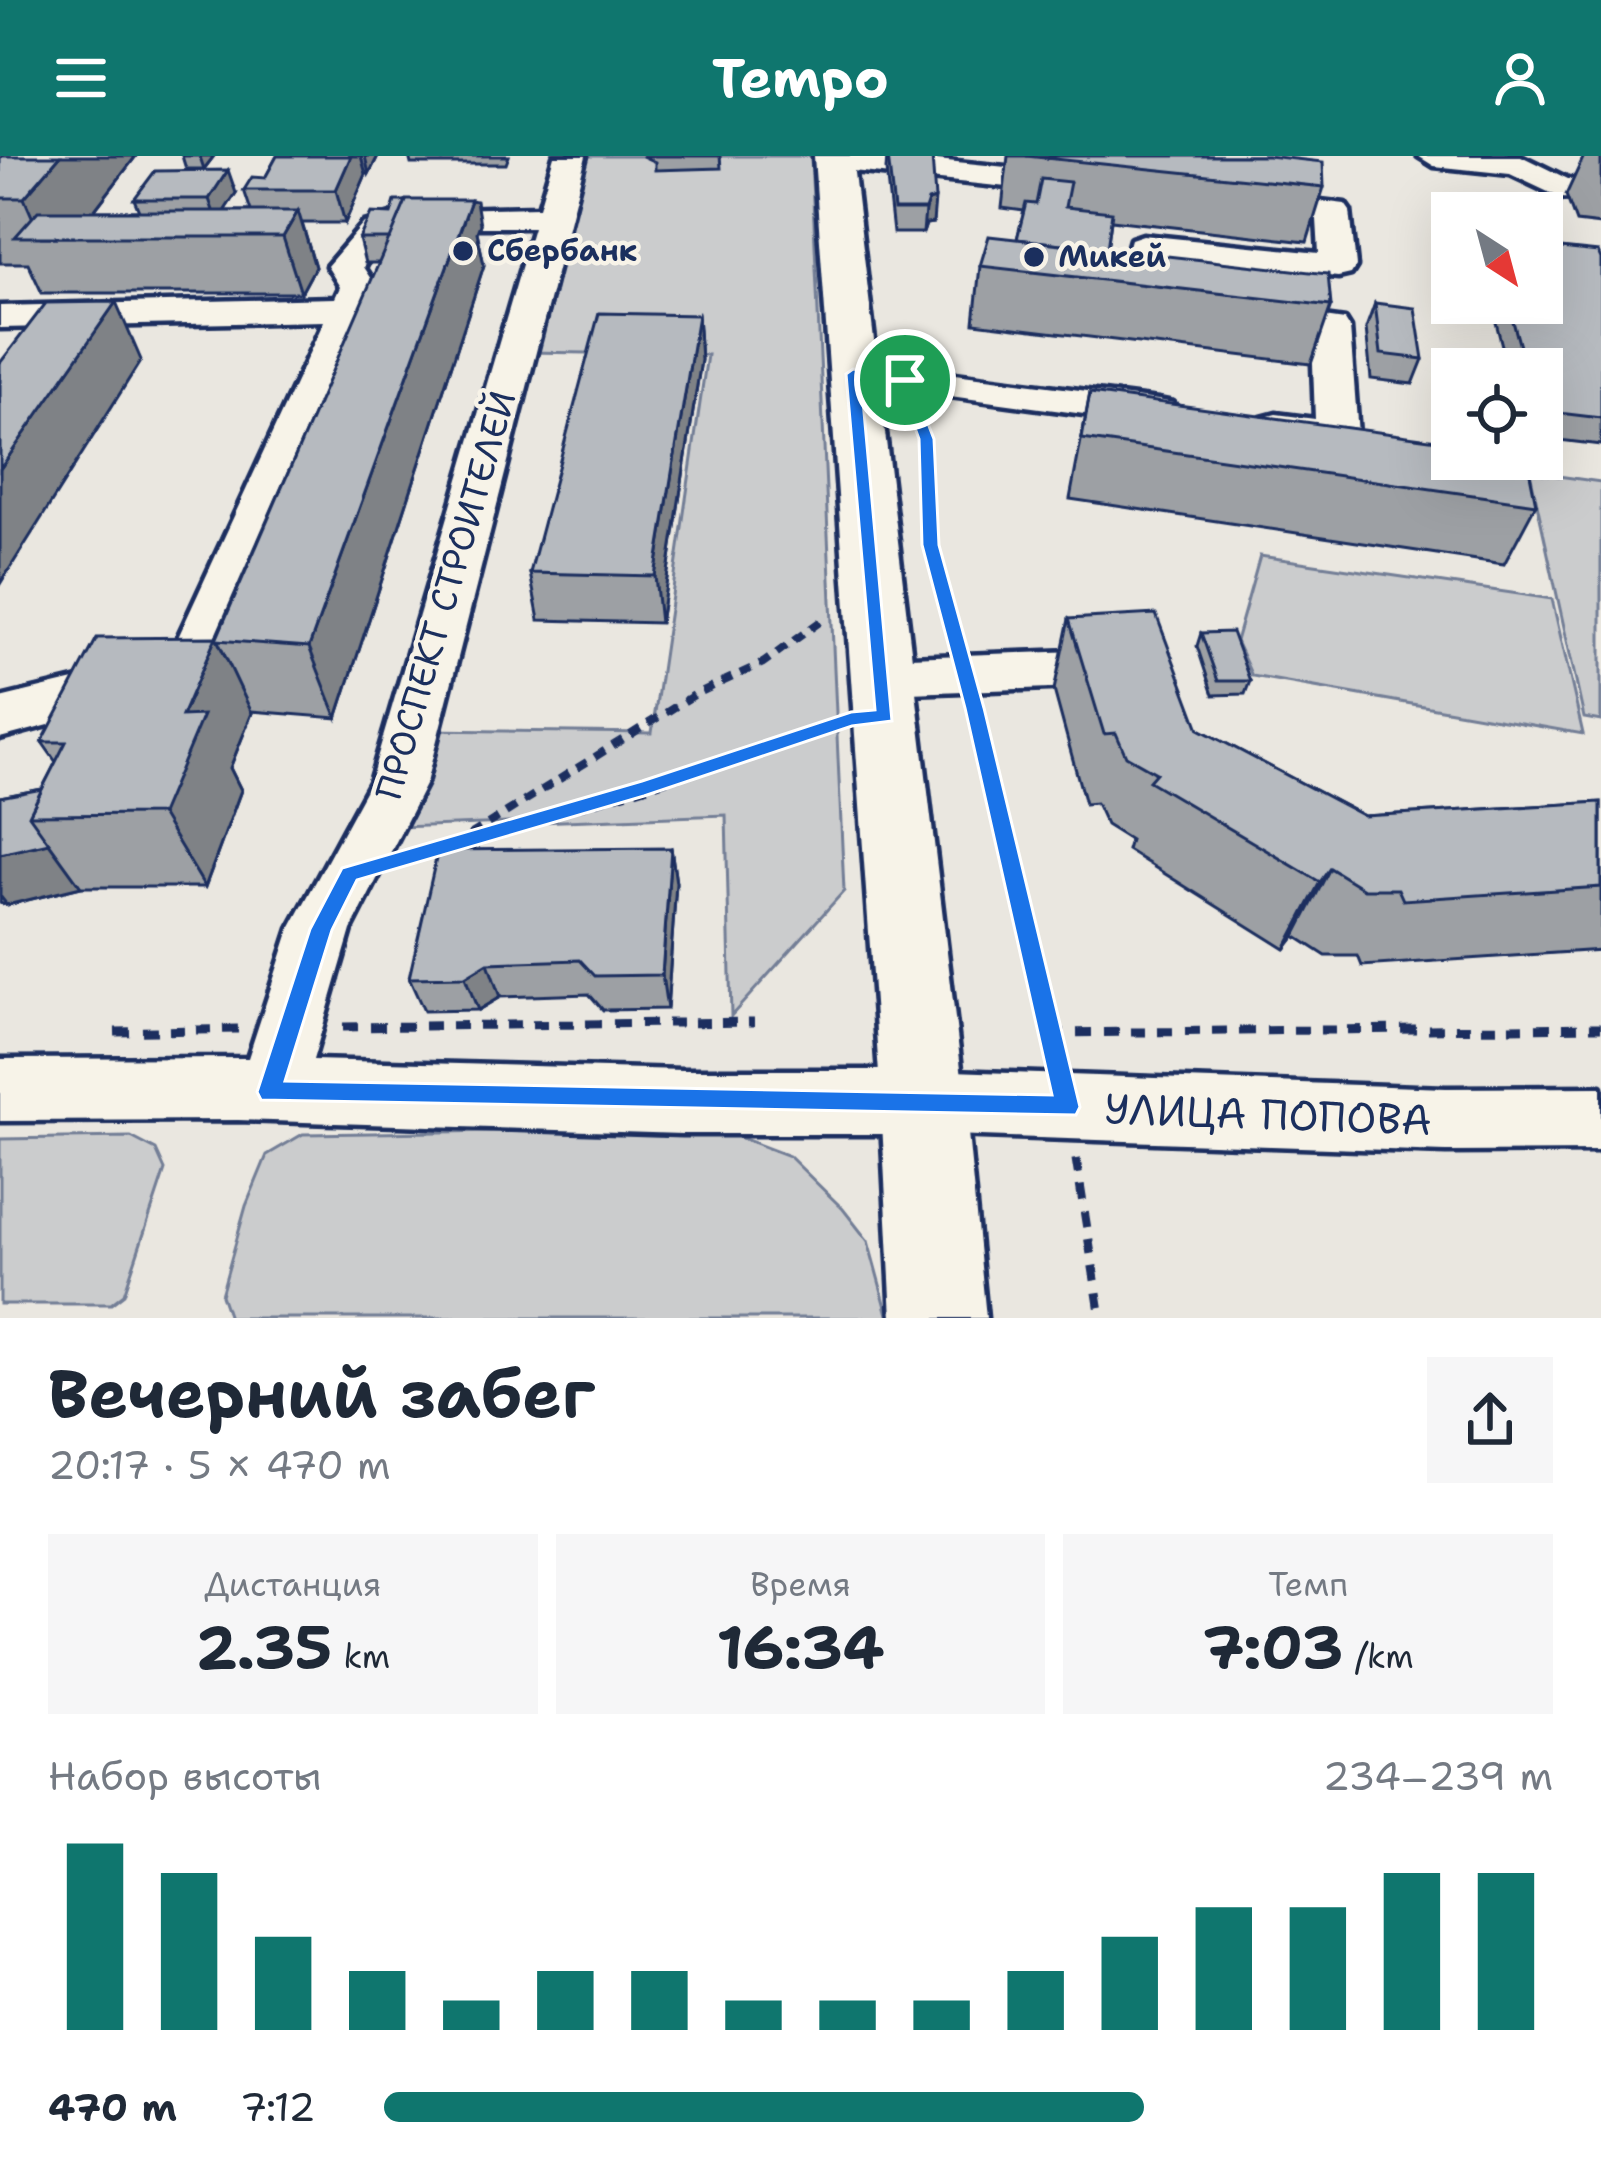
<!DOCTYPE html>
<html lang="ru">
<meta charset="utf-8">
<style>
:root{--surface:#fff;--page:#f6f6f7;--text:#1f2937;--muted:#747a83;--accent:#0f766e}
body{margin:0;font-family:"Shantell Sans",sans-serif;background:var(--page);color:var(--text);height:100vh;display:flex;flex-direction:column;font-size:45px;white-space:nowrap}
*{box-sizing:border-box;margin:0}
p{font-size:39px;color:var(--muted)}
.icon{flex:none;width:66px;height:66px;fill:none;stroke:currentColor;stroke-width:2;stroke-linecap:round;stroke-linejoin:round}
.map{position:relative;height:1162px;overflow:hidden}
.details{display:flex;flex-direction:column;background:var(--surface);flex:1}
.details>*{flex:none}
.needle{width:78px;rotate:144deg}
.controls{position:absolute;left:1431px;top:36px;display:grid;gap:24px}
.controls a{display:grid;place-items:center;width:132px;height:132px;border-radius:0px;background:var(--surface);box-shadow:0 12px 48px #0002;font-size:60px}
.pin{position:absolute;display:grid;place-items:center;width:102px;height:102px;color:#fff;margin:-51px;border:6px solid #fff;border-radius:50%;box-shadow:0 3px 12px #0007}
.round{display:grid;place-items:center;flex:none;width:126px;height:126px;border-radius:0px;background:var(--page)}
.headline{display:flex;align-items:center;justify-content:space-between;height:204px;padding:0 48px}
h1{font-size:66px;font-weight:700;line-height:90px}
.figures{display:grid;grid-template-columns:repeat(3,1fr);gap:18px;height:204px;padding:12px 48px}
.figures div{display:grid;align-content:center;border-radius:0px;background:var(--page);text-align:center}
.figures b{font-size:60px;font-weight:700}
.figures small{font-size:33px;font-weight:400}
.figures p{font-size:33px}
.chart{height:336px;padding:24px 48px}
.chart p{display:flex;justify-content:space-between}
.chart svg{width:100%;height:216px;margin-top:12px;stroke:var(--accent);stroke-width:6}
ul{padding:0 48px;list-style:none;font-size:39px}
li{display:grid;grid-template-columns:192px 144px 1fr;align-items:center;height:90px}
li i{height:30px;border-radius:15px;background:var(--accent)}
header{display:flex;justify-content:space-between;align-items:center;height:156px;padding:0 48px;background:var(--accent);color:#fff;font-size:54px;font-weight:700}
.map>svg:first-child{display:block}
</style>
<header><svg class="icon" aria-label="menu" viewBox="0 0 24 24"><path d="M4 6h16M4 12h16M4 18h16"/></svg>Tempo<svg class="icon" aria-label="person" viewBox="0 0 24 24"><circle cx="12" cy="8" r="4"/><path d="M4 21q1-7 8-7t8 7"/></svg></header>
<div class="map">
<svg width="1601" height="1162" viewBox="0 0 1601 1162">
<rect width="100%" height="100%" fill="#eae7e0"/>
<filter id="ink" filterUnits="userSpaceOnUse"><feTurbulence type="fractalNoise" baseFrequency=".00833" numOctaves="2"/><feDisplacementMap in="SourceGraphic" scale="24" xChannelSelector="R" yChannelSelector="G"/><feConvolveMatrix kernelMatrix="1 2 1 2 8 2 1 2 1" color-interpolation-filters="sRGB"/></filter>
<g filter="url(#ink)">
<!-- green -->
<g fill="#cbcccd" stroke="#737e96" stroke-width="3">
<polygon points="584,0 811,0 844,735 731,860 726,659 400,671 427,574 652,577 707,199 528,196"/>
<polygon points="1530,316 1601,326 1601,565 1584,562"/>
<polygon points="1260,400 1552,443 1583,578 1252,520 1236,485"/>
<polygon points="715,972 789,1000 843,1053 868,1085 889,1162 229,1162 221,1139 246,1050 267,999 303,978"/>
<polygon points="131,981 156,994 165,1014 124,1138 111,1148 0,1148 0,983"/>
</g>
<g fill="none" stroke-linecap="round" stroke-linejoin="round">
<!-- minor casing -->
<g stroke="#1b2f5e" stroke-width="9">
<g id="minor">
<polygon points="554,0 586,0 426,627 351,774 313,904 682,914 923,914 1446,932 1601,931 1601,995 1446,996 923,978 682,978 238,964 0,965 0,903 248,902 290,773 370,626 533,71 421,71 388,81 363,111 376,131 207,527 0,582 0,542 169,501 324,165 0,172 0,150 335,142 340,131 327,110 364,67 407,54 539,51"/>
<polygon points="819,0 897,0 1075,18 1091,28 1075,38 833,13 822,10"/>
<polygon points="1418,0 1521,0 1568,23 1601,25 1601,45 1561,42 1510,18 1434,10"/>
<polygon points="1247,36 1345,48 1350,55 1356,110 1351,118 1338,121 1158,102 1152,138 1166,141 1172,149 1166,157 1153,160 1119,154 1113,146 1131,83 1143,79 1319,97 1317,63 1235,53 1230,46"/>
<polygon points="1253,151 1345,164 1350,172 1358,279 1352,288 1337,292 1261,280 1255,271 1261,262 1276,258 1315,263 1312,181 1240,170 1234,162 1240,154"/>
<polygon points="853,205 1158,244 1173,247 1179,256 1173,265 1158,268 839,225 833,217 839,209"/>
<polygon points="1131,493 1149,498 1157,511 1149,524 1131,529 882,538 864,533 856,520 864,507 882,502"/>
</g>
</g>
<!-- major casing -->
<g stroke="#1b2f5e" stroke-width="9">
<polygon id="major" points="814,0 852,0 965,946 986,1162 892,1162 881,946"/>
</g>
<!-- path-far2 -->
<polyline stroke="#1b2f5e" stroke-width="6" stroke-dasharray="10 8" stroke-linecap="butt" points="916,254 927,283 931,389 949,457"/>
<!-- path-far1 -->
<g stroke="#1b2f5e" stroke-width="8" stroke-dasharray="12 9" stroke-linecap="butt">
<polyline points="948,454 955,480"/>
<polyline points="974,552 1025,772"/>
<polyline points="470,679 694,539 763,507 825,462"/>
<polyline points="414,699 644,632 835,568"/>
</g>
<!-- path -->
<g stroke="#1b2f5e" stroke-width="9" stroke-dasharray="15 12" stroke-linecap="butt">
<polyline points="1024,769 1055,900"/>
<polyline points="343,871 754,866"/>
<polyline points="115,876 238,873"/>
<polyline points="1050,877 1601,871"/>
<polyline points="1076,1003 1101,1162"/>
</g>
<!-- minor -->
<use href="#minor" fill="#f7f3e8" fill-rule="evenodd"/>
<!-- major -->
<use href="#major" fill="#f7f3e8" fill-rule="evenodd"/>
</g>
<!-- wall -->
<g fill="#9da0a4" stroke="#1b2f5e" stroke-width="3">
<polygon points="136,0 94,55 139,55 134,43 236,37 224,55 251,55 244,34 265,22 277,0 378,0 369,18 366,18 345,67 302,67 315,111 301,137 42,137 28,107 0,107 0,2"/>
<polygon points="182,0 214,0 204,13 186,13"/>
<polygon points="409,0 509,0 506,8 411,8"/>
<polygon points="642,0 720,0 721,12 655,14 655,6"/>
<polygon points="887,0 932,0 933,67 926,68 923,77 893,77 886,14"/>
<polygon points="1008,0 1268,0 1324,31 1307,86 1111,64 1107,93 1331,150 1311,208 974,167 980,110 1017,83 1024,55 1002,52"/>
<polygon points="1584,0 1601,0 1601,69 1576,66 1566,39"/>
<polygon points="480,68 477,76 484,109 337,562 251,555 252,557 230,612 241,634 205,731 81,731 7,749 0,747 0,641 42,633 56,606 42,586 216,481 380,107 365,107 359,83"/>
<polygon points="1601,103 1601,289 1542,282 1542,213 1508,213 1491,147 1542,147"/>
<polygon points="1375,147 1423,203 1413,228 1371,223 1366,172"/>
<polygon points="698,159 701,204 660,467 539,464 530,417"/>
<polygon points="1090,237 1536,348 1504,408 1070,343"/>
<polygon points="1069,463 1199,573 1364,660 1601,646 1601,794 1362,810 1358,800 1326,800 1295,780 1285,793 1127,694 1130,684 1106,669 1096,647 1085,648 1054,534"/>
<polygon points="1201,477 1250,525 1245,538 1213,539 1197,490"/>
<polygon points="671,692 676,727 667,853 603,854 589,838 500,841 478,854 424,855 409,822"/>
</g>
<!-- shaded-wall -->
<g fill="#7f8286" stroke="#1b2f5e" stroke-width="3">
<polygon points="60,0 136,0 74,81 41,81 24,42"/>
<polygon points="201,0 214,0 204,13 200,1"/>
<polygon points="351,0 361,0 366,18 345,67 336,34"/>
<polygon points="365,0 378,0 369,18"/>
<polygon points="228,14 236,37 217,66 209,43"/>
<polygon points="935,43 933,67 926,68 923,77 925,54 928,45"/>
<polygon points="471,44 476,45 480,68 477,76 484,109 337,562 309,491"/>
<polygon points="298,55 315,111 301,137 283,81"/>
<polygon points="116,146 141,204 0,428 0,313"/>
<polygon points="698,159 701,204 660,467 655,420"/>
<polygon points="216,481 252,557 230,612 241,634 205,731 161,658 182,560"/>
<polygon points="49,687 81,731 7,749 0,740 0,698"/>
<polygon points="671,692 676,727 667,853 662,819"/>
<polygon points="1330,712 1295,780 1285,793 1320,726"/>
<polygon points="488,807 500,841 478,854 465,821"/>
</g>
<!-- building -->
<g fill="#b6babf" stroke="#1b2f5e" stroke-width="3">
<polygon points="2,0 60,0 24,42 0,42 0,2"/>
<polygon points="277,0 351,0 336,34 244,34 252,21 265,22"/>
<polygon points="888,0 932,0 935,43 928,45 925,54 894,54"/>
<polygon points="1026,0 1268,0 1323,6 1324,31"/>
<polygon points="228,14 209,43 134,43 155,15"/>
<polygon points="1041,23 1070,26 1065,51 1112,56 1107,93 1017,83 1026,47 1036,48"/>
<polygon points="406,44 471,44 309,491 216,484"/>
<polygon points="395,45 406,45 390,83 359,83 371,57 391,58"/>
<polygon points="38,55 298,55 283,81 15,81"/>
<polygon points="989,80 1328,118 1331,150 980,110"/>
<polygon points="1542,90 1598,96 1601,103 1601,262 1542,255 1542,213 1526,213 1508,147 1542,147"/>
<polygon points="116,146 0,313 0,207 46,147"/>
<polygon points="1375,147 1415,152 1423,203 1381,198"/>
<polygon points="599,157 698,159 655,420 530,417"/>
<polygon points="1090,237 1452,286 1452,303 1527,303 1536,348 1082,283"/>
<polygon points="1156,458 1199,573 1364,660 1601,646 1601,731 1403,744 1398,733 1364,733 1330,712 1320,726 1149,625 1156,617 1126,600 1116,577 1104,578 1069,463"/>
<polygon points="1232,476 1250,525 1218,525 1201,477"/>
<polygon points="216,481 182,560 203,559 161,658 29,659 66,586 42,586 97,482"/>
<polygon points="42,633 29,659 49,687 0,698 0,641"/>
<polygon points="671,692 662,819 595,820 580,804 488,807 465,821 409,822 438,694"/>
</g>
</g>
<!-- route -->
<path fill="#1a73e8" stroke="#fff" stroke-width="3" fill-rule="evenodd" d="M853 213 910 221 934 283 939 389 984 552 1080 951 1076 959 261 944 257 936 310 773 342 712 642 625 851 556 875 554 846 218ZM861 223 899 228 919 283 922 389 965 552 1052 939 285 925 332 774 357 724 644 640 852 570 892 565Z"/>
<!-- markers -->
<g fill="#1b2f5e" stroke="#f7f3e8" stroke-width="4.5">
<circle cx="463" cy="95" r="12"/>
<circle cx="1034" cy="101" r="12"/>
</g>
<g text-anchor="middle" stroke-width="9" stroke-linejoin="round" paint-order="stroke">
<!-- far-poi labels -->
<g font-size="30" font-weight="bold" fill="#1b2f5e" stroke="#f7f3e8" text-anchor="start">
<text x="487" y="105">Сбербанк</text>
<text x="1058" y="111">Микей</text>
</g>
<!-- street labels -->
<g font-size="36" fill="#1b2f5e" stroke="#f7f3e8">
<text transform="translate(445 439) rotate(-74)" y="13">ПРОСПЕКТ СТРОИТЕЛЕЙ</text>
</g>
<!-- near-street labels -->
<g font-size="42" fill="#1b2f5e" stroke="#f7f3e8">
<text transform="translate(1268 958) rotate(2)" y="15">УЛИЦА ПОПОВА</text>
</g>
</g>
</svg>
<div class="controls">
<a><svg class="needle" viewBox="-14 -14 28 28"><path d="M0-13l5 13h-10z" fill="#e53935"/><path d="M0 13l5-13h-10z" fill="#747a83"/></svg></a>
<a><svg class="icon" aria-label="locate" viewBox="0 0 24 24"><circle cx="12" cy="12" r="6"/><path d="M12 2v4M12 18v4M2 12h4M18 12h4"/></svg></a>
</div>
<div class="pin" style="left:905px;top:224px;background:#1e9e55"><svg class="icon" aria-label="arrive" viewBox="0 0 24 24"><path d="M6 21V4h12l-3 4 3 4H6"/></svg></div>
</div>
<section class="details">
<div class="headline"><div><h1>Вечерний забег</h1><p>20:17 · 5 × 470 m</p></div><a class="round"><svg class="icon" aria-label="share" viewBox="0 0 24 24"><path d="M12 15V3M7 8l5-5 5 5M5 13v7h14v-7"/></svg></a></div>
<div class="figures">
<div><p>Дистанция</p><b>2.35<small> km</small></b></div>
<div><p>Время</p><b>16:34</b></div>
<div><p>Темп</p><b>7:03<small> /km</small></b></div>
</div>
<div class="chart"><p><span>Набор высоты</span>234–239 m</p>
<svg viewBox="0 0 160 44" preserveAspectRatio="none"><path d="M5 44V6M15 44V12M25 44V25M35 44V32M45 44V38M55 44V32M65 44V32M75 44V38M85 44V38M95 44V38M105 44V32M115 44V25M125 44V19M135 44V19M145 44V12M155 44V12"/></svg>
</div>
<ul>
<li><b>470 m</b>7:12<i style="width:65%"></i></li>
</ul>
</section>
